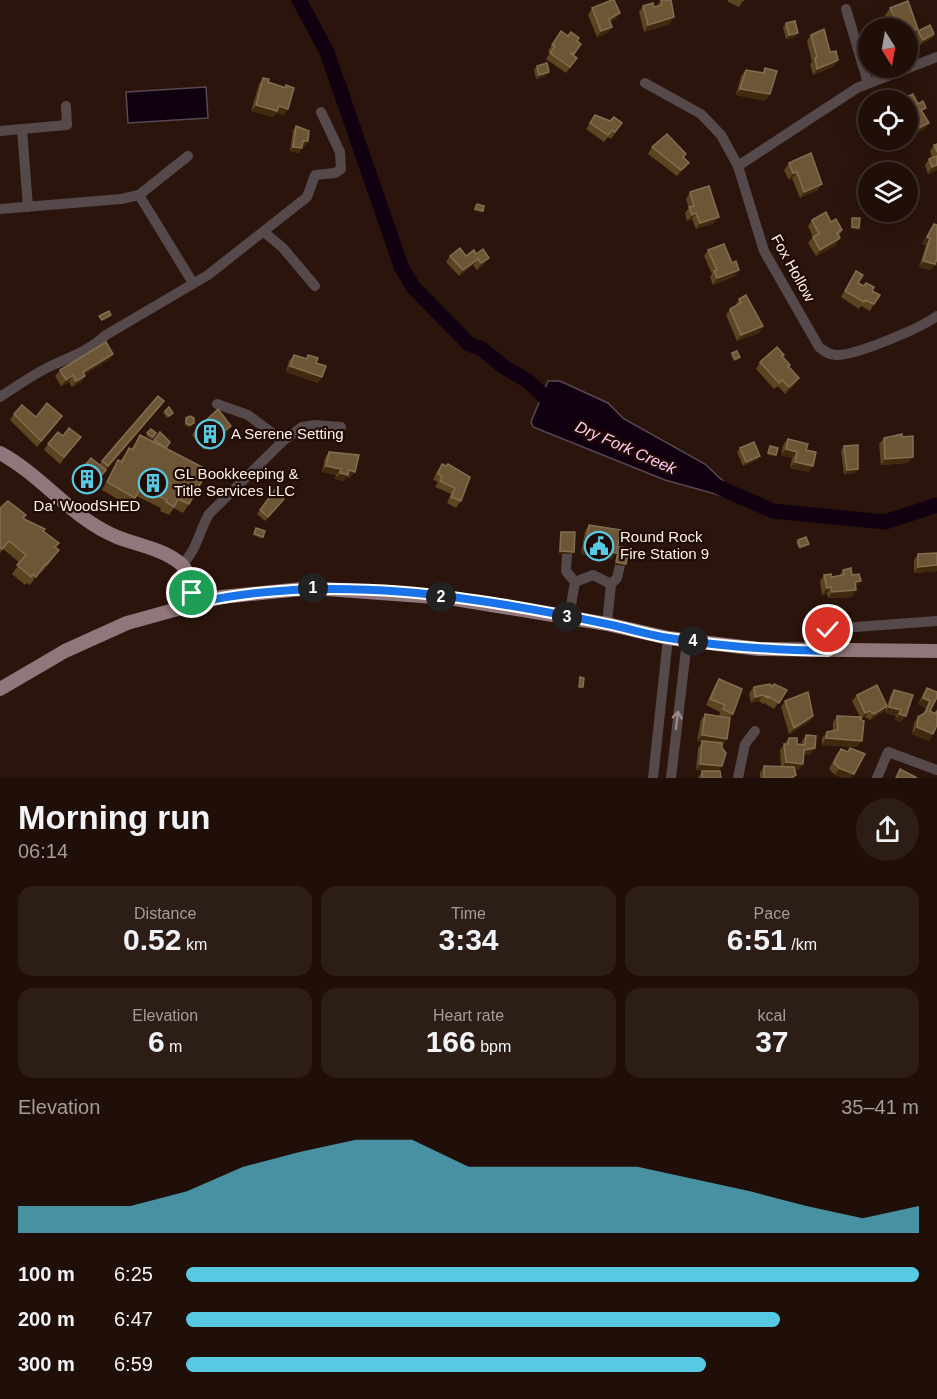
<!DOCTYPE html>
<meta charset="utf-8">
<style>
:root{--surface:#200f09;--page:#2d1d17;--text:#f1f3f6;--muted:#a29c9c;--line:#3d2f2a;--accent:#58c9e3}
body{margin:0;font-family:Helvetica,sans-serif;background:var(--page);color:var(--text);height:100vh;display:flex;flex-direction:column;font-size:22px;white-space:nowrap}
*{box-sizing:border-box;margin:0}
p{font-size:20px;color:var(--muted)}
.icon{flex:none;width:33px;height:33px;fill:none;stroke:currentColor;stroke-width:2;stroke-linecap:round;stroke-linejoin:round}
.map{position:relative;height:778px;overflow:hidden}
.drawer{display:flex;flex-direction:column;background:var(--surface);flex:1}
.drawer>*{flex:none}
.needle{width:39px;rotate:169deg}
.fabs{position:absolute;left:858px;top:18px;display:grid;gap:12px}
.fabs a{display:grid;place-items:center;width:60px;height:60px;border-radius:50%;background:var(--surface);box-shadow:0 6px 24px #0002,0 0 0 2px var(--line);font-size:30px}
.pin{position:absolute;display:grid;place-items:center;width:51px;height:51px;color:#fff;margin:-26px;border:3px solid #fff;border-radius:50%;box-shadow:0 2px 6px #0007}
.km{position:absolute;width:30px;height:30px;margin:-15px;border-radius:50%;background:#222;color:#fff;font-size:16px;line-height:30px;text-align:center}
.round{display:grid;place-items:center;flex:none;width:63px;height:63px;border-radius:32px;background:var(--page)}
.head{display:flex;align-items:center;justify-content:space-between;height:102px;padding:0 18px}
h1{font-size:33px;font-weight:700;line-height:45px}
.figures{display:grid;grid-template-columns:repeat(3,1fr);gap:9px;height:102px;padding:6px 18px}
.figures div{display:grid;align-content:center;border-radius:15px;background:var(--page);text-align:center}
.figures b{font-size:30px;font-weight:700}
.figures small{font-size:16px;font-weight:400}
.figures p{font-size:16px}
.chart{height:168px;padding:12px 18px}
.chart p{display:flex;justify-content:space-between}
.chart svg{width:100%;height:108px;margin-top:6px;fill:var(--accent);opacity:.7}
ul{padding:0 18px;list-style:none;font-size:20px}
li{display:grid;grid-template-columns:96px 72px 1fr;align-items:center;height:45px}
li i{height:15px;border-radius:8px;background:var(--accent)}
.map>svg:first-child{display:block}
</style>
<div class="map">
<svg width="937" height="778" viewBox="0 0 937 778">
<rect width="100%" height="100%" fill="#2a140c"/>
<!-- water -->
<g fill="#110010" stroke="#584852" stroke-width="1.5">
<polygon points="206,87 208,118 128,123 126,92"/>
<polygon points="548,381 560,381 608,403 624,419 705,464 723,481 726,497 665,480 533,427 531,422"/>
</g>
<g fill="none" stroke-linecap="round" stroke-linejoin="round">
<!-- river -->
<g stroke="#110010" stroke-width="15">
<polyline points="299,0 327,52 401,266 413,287 469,344 482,349 504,367 528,381 557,409"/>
<polyline points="707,482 773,511 885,522 937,505"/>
</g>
<!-- minor -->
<g stroke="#56494b" stroke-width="10">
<polyline points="846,9 868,83"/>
<path d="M645 83 701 114 721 135 738 166 764 251 819 347C824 351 829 355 836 355 855 356 921 328 937 316"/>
<polyline points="22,129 28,207"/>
<polyline points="0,131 67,125 66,106"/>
<polyline points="738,166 857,88 937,57"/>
<polyline points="139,195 193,283"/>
<polyline points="0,209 121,199 139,195 188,156"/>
<polyline points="264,232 283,248 315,286"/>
<path d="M0 397C17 386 35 373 53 365 73 356 90 350 106 335L208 275 307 197 315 175 335 173 341 169 340 152 321 112"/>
<polyline points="217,404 248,415 283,441"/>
<polyline points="567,554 566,571 575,582"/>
<path d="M182 565C197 550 199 531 209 514L283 441 302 427 315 425 341 427"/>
<polyline points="611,584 617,578 620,565"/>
<polyline points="569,617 575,582 593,575 611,584 607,624"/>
<polyline points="828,651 828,629 937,621"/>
<polyline points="653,778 668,638"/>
<polyline points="671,778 687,641"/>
<polyline points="738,778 745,744 755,731"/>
<polyline points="877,778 888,752 937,770"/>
</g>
<!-- major -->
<g stroke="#91777b" stroke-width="14">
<path d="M0 453C43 476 71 518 117 537 137 545 164 549 181 564 191 574 191 590 196 603"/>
<polyline points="0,689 65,651 127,623 221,597 312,588 449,598 607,624 668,638 759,649 937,651"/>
</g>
</g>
<!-- wall -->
<g fill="#5b441f">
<polygon points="661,0 670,24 644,32 639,12 643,6 654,7 657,6"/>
<polygon points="728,0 745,0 744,1 743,1 739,7 728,2"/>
<polygon points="592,8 620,13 615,19 610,22 612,27 607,33 597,37 588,15"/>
<polygon points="890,8 914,35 908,38 908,28 888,28 887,26 890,23 885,15"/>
<polygon points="786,23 795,37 786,39 783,27"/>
<polygon points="561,31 577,41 573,55 577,58 566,73 546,59 550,53 548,51"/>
<polygon points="918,31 934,34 932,38 920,45 915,35"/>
<polygon points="811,35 834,66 813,75 810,64 812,62 807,41"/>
<polygon points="537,66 546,76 536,79 534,70"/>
<polygon points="765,68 770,94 765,101 736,95 741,76 746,70 762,73"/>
<polygon points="263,78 268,82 285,87 286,85 288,109 284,115 276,113 273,117 251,111 259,84"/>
<polygon points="595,115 610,121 622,123 611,139 608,137 604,142 586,129"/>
<polygon points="296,126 308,141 305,146 302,145 302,148 299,153 290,151 293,130"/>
<polygon points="937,144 937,170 928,174 925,165 929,159 932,158 930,151 934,145"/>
<polygon points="652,147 686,154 684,157 689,163 684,169 677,176 648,154"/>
<polygon points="789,163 818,190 800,198 792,178 789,180 784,170"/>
<polygon points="690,192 714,223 696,229 692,219 687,221 685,213 689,208 686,199"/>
<polygon points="812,220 831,222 842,230 839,236 836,245 816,256 808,243 813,237 808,226"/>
<polygon points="934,224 934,266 931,270 919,267 926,245 922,244"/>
<polygon points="708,250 735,276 713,285 710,277 712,274 704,256"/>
<polygon points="476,254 489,258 484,264 477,270 473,265 459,276 446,262 450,256 466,256"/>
<polygon points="856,271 858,283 874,304 870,311 861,306 859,309 841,297"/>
<polygon points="739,299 763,326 759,333 737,341 726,315 730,309 735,306"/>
<polygon points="732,353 739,359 734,361 731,355"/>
<polygon points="113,354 108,360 85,374 85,376 81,382 72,387 69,382 61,386 55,376 60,370"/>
<polygon points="294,355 306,359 308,355 322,377 318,383 286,372 289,361"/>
<polygon points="783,357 789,366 799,378 795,384 785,394 778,386 774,389 756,369 760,362"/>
<polygon points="164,401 87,493 73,482 77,475 99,465 102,461"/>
<polygon points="165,411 172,415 167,418 163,413"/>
<polygon points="14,414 36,417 58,422 37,447 10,420"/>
<polygon points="186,418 192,425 189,427 185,425 185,420"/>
<polygon points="151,429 156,433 152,440 146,435"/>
<polygon points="197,429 227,432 214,441 212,444 204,450 192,435"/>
<polygon points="160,432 189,504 183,513 174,508 169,515 160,511 161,508 136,496 129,506 102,490 113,469 118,460 120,461 129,448 131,449 140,435 153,442"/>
<polygon points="884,438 908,463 881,465 879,444"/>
<polygon points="788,439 806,450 809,472 790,468 792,458 781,455 783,445"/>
<polygon points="76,443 60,464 44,450 48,444"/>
<polygon points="844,446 858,469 855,473 844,474 841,450"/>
<polygon points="740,448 757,460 743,466 737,452"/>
<polygon points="329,452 350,478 346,477 343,481 335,479 336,475 322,472 325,458"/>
<polygon points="442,464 446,466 461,501 456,508 447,503 451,494 435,487 438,482 433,480 437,471"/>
<polygon points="275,490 281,503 265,521 257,514"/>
<polygon points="0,508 24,518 44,531 56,548 53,559 41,573 39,572 30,585 27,583 25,585 12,574 20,563 3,549 0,553"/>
<polygon points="589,525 621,530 612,559 602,557 603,553 596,552 594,556 581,554 585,531"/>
<polygon points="561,532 574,552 573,554 559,554 560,534"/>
<polygon points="798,540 807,546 799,549 796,542"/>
<polygon points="937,553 937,571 914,573 914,560 918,554"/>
<polygon points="843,570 852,575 856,588 852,597 828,598 827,594 822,595 820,581 824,575 831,577 839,576"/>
<polygon points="719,679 733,714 730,718 722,745 722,766 718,771 721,778 698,778 702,771 707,771 696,770 698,748 702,742 697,741 701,720 705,714 720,716 719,716 720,712 706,705 715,685"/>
<polygon points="754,687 772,687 787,690 774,709 764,703 763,704 759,701 751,703 749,693"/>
<polygon points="927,688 937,692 930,711 934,713 937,709 937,725 929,741 912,734 914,723 918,717 923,714 926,708 918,704 923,694"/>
<polygon points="894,690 913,695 901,722 895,720 896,716 885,713 886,707 883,712 870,720 865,717 861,719 857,747 822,745 822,738 827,732 833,731 833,722 837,716 860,717 852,701 857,695 887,706 890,696"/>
<polygon points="785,701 813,716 809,722 789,734 781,707"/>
<polygon points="806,735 815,748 810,754 803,755 803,764 798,770 794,770 794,778 760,778 760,773 764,766 781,767 780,750 789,738 797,744 801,745 802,741"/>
<polygon points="850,748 841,777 835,775 829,769 836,755 841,749 847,752"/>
</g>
<!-- shaded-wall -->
<g fill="#40290e">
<polygon points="620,13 615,19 604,26 609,19"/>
<polygon points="674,17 670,24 644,32 648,25"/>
<polygon points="612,27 607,33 597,37 601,31"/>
<polygon points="918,29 914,35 908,38 908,33"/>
<polygon points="798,33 795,37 786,39 789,35"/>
<polygon points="934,34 932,38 920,45 923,40"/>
<polygon points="838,60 834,66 813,75 817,69"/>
<polygon points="549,72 546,76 536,79 539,75"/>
<polygon points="740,89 770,94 765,101 736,95"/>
<polygon points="256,105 279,106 288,109 284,115 276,113 273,117 251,111"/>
<polygon points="929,123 925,129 908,137 908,135 910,132"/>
<polygon points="303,141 308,141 305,146 300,145"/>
<polygon points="293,147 302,148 299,153 290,151"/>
<polygon points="689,163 684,169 677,176 681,170"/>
<polygon points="937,165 937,170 928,174 932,167"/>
<polygon points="797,172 792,178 789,180 793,173"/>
<polygon points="822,184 818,190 800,198 804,192"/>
<polygon points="475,209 483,211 482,213 474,211"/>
<polygon points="696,213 692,219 687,221 692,215"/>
<polygon points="719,217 714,223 696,229 700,223"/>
<polygon points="852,227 859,228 858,230 850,229"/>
<polygon points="927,237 930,238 926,245 922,244"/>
<polygon points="840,238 836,245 816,256 820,250"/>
<polygon points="489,258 484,264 477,270 481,263"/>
<polygon points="478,259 473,265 459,276 463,270"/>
<polygon points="937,259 937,266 934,266 931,270 919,267 923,261"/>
<polygon points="739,270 735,276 713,285 717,278"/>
<polygon points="763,326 759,333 737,341 741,335"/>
<polygon points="113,354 108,360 79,378 83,372"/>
<polygon points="290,366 322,377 318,383 286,372"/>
<polygon points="73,375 69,382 61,386 66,380"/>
<polygon points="85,376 81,382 72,387 76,381"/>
<polygon points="799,378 795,384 785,394 789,387"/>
<polygon points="164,401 160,407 104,473 108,466"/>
<polygon points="231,426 227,432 215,442 219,435"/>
<polygon points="217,438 212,444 204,450 209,444"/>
<polygon points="786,449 797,452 792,458 781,455"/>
<polygon points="768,453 776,455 775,457 767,455"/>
<polygon points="760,456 757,460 743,466 746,462"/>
<polygon points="913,457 908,463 881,465 885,459"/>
<polygon points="795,462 813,466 809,472 790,468"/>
<polygon points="326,466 341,469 336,475 322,472"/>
<polygon points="858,469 855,473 844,474 847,470"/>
<polygon points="349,470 355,472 350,478 346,477 343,481 335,479 340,473"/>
<polygon points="254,534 263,537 262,539 253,536"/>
<polygon points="599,545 607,547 603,553 596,552 594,556 581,554 585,548"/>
<polygon points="560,551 574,552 573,554 559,554"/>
<polygon points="607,551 616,553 612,559 602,557"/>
<polygon points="616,562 626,564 625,566 615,565"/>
<polygon points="937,565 937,571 914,573 918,567"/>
<polygon points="861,581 856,588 850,589 855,582"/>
<polygon points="831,587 827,594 822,595 827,588"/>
<polygon points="856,590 852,597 828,598 832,592"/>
<polygon points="763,695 759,701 751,703 755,697"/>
<polygon points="923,698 930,701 926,708 918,704"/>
<polygon points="887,706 883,712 870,720 874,714"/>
<polygon points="889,707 901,710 896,716 885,713"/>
<polygon points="870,711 865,717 861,719 865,713"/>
<polygon points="899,714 906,716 901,722 895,720"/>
<polygon points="813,716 809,722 789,734 794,728"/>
<polygon points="917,727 933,734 929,741 912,734"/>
<polygon points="702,735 727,739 723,745 697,741"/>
<polygon points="826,738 862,741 857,747 822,745"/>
<polygon points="815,748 810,754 800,756 804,750"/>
<polygon points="786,762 803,764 798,770 781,768"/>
<polygon points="700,764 722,766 717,772 696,770"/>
<polygon points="839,768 854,774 851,778 843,778 835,775"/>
</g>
<!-- building -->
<g fill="#6d5635" stroke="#836e52" stroke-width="1.5">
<polygon points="612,0 614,0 620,13 609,19 612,27 601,31 592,8"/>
<polygon points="661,0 671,0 674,17 648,25 643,6 653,3 654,7 662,5"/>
<polygon points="908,1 918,29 908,33 908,28 895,28 892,19 895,18 890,8"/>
<polygon points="795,21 798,33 789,35 786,23"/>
<polygon points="930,25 934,34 923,40 918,31"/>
<polygon points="824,29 830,52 836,51 838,60 817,69 815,58 817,57 811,35"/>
<polygon points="561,31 568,36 571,32 579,38 577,41 581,44 574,54 570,53 577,58 570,67 550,53 555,46 552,45"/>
<polygon points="547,63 549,72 539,75 537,66"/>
<polygon points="765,68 777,71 770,94 740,89 746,70 764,73"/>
<polygon points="263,78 269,79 268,82 286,88 286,85 294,88 288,109 279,106 277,111 256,105"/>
<polygon points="913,94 918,104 923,101 926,108 921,110 929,123 910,132 908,128 908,100 900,100"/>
<polygon points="595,115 610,121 614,117 622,123 615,132 612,130 608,135 590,123"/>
<polygon points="296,126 309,131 308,141 303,141 302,148 293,147"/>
<polygon points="667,134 686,154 683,157 689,163 681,170 652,147"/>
<polygon points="937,144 937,152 934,145"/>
<polygon points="811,153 822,184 804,192 797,172 793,173 789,163"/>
<polygon points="937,156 937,165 932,167 929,159"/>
<polygon points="889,166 893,172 885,172 883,170"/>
<polygon points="709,186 719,217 700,223 696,213 692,215 689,207 694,206 690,192"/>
<polygon points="477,204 484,206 483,211 475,209"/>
<polygon points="826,212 831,222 836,219 842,230 837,233 840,238 820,250 813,237 819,234 812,220"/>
<polygon points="852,218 860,218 859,228 852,227"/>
<polygon points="934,224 937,225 937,259 935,264 923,261 930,238 927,237"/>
<polygon points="724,244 732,263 736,261 739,270 717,278 714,271 717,270 708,250"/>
<polygon points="460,248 466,256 474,250 476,254 483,249 489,258 481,263 478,259 463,270 450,256"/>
<polygon points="856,271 863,275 858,283 864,286 866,283 874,287 872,291 880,295 874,304 865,300 864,302 845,291"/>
<polygon points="746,295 763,326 741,335 730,309 741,303 739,299"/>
<polygon points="109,311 111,315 102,320 99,316"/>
<polygon points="106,342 113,354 83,372 85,376 76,381 73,375 66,380 60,370"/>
<polygon points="777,347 784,355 782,356 790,365 788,366 799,378 789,387 782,380 779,383 760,362"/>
<polygon points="737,351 740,357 735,359 732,353"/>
<polygon points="294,355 307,359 308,355 318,358 316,363 326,366 322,377 290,366"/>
<polygon points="158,396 164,401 108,466 102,461"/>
<polygon points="47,403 62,416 41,441 14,414 22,405 36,417"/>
<polygon points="169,407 173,413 169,416 165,411"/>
<polygon points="218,409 231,426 219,435 217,432 214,434 217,438 209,444 197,429"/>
<polygon points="190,416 194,418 194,423 190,425 186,423 186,418"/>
<polygon points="69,428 81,437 64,457 48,444 58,432 63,436"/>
<polygon points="151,429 156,433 153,437 147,433"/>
<polygon points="160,432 170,442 166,448 154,440"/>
<polygon points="902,434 902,437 913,436 913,457 885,459 884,438"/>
<polygon points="140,435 208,470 189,504 178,499 174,507 166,502 167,500 141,487 135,498 107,482 118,460 122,462 129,448 133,450"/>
<polygon points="788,439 808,444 806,450 816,452 813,466 795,462 797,452 786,449"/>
<polygon points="754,442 760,456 746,462 740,448"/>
<polygon points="858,445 858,469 847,470 844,446"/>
<polygon points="770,446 778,448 776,455 768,453"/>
<polygon points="329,452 359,455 355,472 349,470 348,475 340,473 341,469 326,466"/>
<polygon points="91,458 106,470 91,487 77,475"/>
<polygon points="442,464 446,466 448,464 470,477 461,501 451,497 455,488 440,481 442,476 438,474"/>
<polygon points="275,490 284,499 268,517 260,510"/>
<polygon points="8,501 26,515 23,518 26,520 45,529 43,531 59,543 55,547 59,550 46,565 45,564 36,577 33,574 31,577 17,565 26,555 9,541 2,549 0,547 0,508"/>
<polygon points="589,525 621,530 616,553 607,551 607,547 599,545 598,549 585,548"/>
<polygon points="256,528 265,531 263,537 254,534"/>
<polygon points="561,532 575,532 574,552 560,551"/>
<polygon points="806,537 809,544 800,547 798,540"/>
<polygon points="619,547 629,548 626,564 616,562"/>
<polygon points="937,553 937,565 918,567 918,554"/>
<polygon points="851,568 852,575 859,574 861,581 855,582 856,590 832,592 831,587 827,588 824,575 831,574 831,577 844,575 843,570"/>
<polygon points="580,677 584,678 583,687 579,687"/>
<polygon points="719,679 742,689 733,714 723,709 725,705 710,699"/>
<polygon points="770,684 772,687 774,684 787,690 779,703 768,696 768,698 763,695 755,697 754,687"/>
<polygon points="877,685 887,706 874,714 870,711 865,713 857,695"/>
<polygon points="927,688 937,692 937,697 930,711 936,714 937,711 937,725 933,734 917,727 918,717 925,713 930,701 923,698"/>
<polygon points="894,690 913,695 906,716 899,714 901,710 889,707"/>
<polygon points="808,692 813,716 794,728 785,701"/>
<polygon points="705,714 730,718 727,739 702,735"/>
<polygon points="837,716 861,717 861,720 864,721 862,741 826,738 827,732 838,730"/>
<polygon points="806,735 816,736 815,748 804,750 803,764 786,762 784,744 788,744 789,738 797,738 797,744 805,745"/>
<polygon points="702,741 722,743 722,748 726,753 722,766 700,764"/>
<polygon points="850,748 865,754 854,774 839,768 834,763 841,749 848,752"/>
<polygon points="764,766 794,767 796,775 792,777 792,778 764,778"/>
<polygon points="900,769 917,778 896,778"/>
<polygon points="702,771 720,771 721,778 702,778"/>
</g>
<!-- one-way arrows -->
<defs><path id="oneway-shaft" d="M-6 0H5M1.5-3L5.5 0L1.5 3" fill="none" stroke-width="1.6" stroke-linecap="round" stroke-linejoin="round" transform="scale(1.5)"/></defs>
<use stroke="#998c8b" href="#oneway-shaft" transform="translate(677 720) rotate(-83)"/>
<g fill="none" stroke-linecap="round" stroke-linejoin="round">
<!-- route casing -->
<g stroke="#fff" stroke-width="12">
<path id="route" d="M192 593 196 603C331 573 473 596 607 624 628 628 648 635 669 638 722 647 775 650 828 651V630"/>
</g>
<!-- route -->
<use href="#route" stroke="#1a73e8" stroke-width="8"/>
</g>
<!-- icons -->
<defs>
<g id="building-ring" transform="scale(1.5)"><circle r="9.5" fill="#200b05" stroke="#58c9e3" stroke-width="1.5"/><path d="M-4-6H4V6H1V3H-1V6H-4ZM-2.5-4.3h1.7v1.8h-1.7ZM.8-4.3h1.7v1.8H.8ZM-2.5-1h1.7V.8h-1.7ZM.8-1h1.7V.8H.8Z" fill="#58c9e3"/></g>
<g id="civic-ring" transform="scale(1.5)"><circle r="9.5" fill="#200b05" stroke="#58c9e3" stroke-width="1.5"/><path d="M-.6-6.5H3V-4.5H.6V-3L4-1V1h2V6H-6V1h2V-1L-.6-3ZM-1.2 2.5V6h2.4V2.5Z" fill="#58c9e3"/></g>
</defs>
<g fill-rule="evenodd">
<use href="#building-ring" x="210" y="434"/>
<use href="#building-ring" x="87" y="479"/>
<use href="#building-ring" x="153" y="483"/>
<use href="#civic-ring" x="599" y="546"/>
</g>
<g text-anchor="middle" stroke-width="4.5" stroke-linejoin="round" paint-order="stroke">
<!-- street labels -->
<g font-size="15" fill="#fdf0eb" stroke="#200b05">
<text transform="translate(793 268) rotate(61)" y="5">Fox Hollow</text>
</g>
<!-- poi labels -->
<g font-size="15" fill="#fdf0eb" stroke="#200b05" text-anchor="start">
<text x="231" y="439">A Serene Setting</text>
<text x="174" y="479">GL Bookkeeping &amp;<tspan x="174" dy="17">Title Services LLC</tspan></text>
<text x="87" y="511" text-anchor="middle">Da' WoodSHED</text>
<text x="620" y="542">Round Rock<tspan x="620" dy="17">Fire Station 9</tspan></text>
</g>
<!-- water labels -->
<g font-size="16" font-style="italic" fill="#ffcbf8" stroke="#200b05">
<text transform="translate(626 447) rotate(24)" y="6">Dry Fork Creek</text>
</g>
</g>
</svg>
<div class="fabs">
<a><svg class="needle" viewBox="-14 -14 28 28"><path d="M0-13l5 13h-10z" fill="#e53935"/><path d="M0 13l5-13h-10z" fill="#a29c9c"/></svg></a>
<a><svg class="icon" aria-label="locate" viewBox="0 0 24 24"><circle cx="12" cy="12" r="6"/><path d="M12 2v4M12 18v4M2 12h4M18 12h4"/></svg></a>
<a><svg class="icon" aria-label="layers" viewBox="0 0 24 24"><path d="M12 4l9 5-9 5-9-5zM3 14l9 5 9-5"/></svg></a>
</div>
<div class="pin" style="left:192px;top:593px;background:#1e9e55"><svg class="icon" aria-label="arrive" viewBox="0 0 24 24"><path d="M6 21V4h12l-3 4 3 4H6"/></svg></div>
<div class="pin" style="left:828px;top:630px;background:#d93025"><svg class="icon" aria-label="check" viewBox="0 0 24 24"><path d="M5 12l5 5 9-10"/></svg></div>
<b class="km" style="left:313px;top:588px">1</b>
<b class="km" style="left:441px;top:597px">2</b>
<b class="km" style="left:567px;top:617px">3</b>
<b class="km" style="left:693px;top:641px">4</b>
</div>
<section class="drawer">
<div class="head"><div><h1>Morning run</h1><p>06:14</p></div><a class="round"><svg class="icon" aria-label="share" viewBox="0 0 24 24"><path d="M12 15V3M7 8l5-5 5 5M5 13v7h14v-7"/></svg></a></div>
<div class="figures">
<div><p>Distance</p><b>0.52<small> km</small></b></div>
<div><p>Time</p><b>3:34</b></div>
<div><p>Pace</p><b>6:51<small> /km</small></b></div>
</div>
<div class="figures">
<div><p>Elevation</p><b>6<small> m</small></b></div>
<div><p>Heart rate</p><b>166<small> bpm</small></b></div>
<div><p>kcal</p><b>37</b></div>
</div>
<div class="chart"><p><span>Elevation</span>35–41 m</p>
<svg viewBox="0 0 160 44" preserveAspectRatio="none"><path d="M0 44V33L10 33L20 33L30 27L40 17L50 11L60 6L70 6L80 17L90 17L100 17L110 17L120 22L130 27L140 33L150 38L160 33V44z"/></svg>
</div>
<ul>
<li><b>100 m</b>6:25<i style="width:100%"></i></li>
<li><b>200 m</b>6:47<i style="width:81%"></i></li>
<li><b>300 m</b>6:59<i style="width:71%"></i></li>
</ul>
</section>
